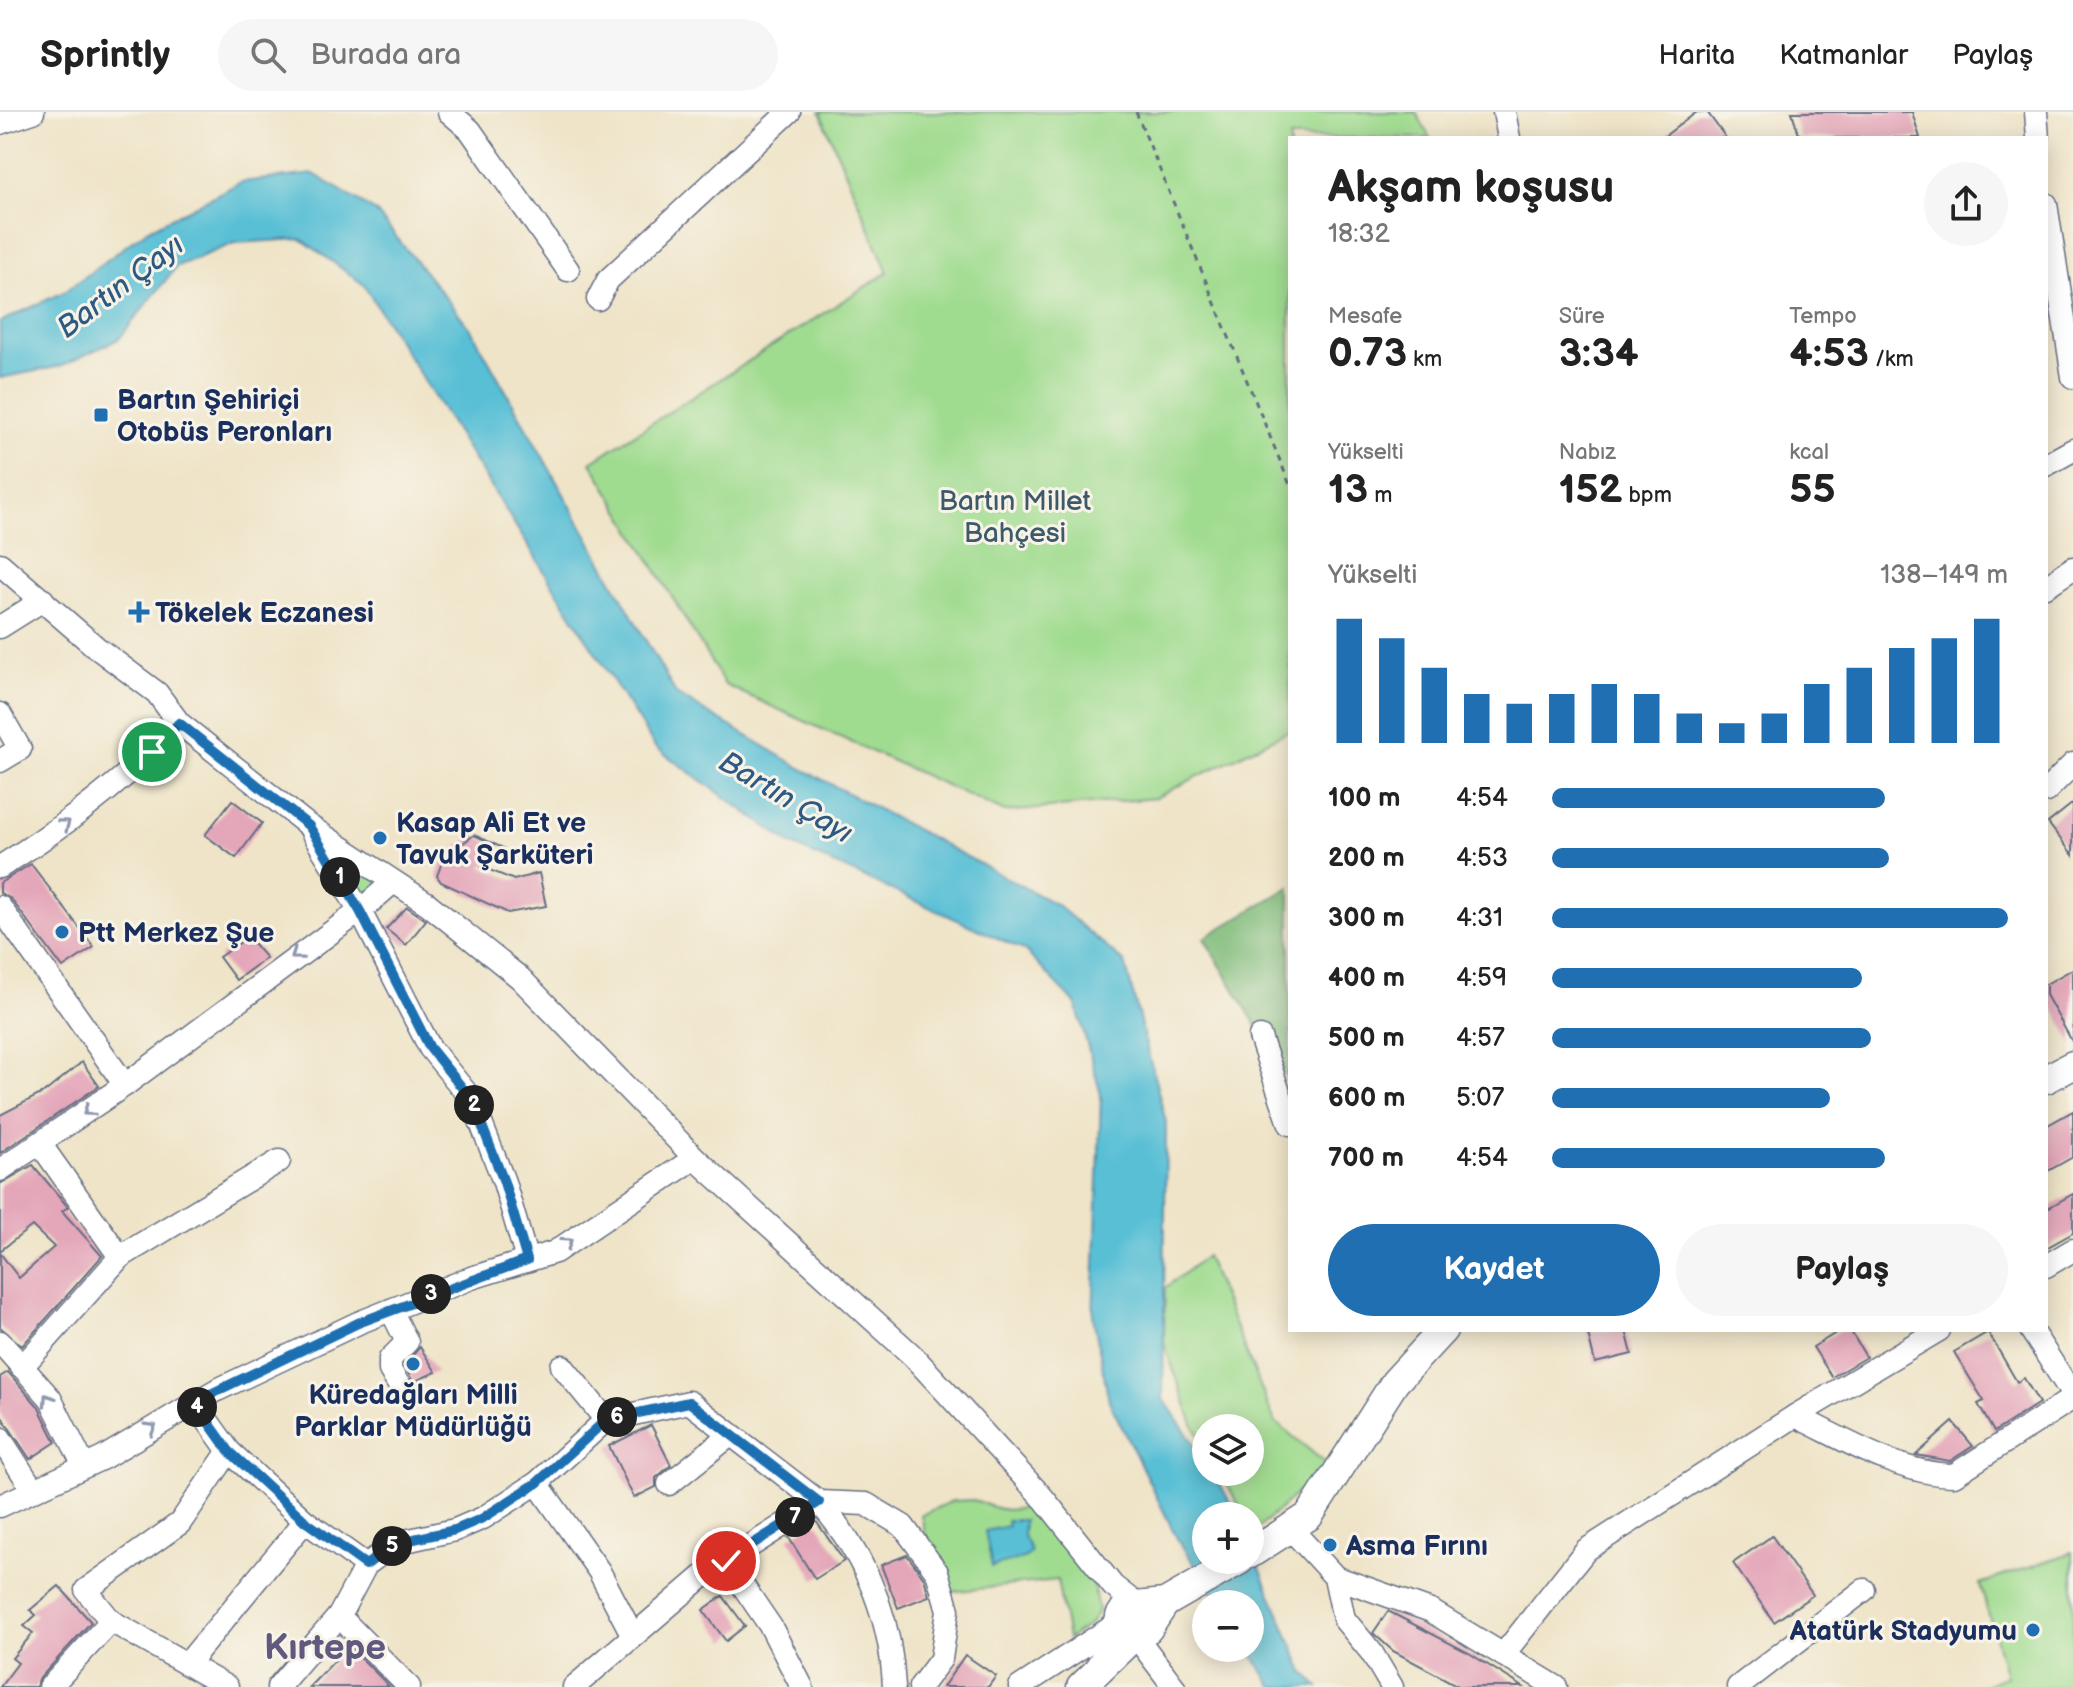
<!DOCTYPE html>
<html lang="tr">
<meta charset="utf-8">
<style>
:root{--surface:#fff;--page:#f6f6f6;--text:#222;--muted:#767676;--line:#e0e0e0;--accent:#1f6fb2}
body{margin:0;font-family:"Balsamiq Sans",sans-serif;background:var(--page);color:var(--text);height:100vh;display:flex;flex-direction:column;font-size:30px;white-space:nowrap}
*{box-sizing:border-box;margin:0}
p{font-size:26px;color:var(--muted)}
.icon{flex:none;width:44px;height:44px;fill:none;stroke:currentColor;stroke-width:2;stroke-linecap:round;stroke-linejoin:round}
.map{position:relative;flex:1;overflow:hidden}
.sheet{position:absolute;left:1288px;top:24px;width:760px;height:1196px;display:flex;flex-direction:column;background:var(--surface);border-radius:0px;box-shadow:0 4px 20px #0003}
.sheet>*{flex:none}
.controls{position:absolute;left:1192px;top:1302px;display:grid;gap:16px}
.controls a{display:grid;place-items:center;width:72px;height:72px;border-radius:50%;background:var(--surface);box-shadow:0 4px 20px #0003;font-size:40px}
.pin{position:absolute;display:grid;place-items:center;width:68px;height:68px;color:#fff;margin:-34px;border:4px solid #fff;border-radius:50%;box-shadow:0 2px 8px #0007}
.km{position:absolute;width:40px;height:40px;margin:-20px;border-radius:50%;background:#222;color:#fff;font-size:22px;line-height:40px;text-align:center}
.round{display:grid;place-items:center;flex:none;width:84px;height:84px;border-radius:42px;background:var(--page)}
.summary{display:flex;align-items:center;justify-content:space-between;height:136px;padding:0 40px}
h1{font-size:44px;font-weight:800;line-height:60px}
.metrics{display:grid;grid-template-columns:repeat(3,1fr);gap:12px;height:136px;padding:8px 40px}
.metrics div{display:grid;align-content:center}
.metrics b{font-size:40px;font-weight:800}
.metrics small{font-size:22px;font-weight:400}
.metrics p{font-size:22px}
.chart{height:224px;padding:16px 40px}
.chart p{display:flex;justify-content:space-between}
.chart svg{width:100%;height:144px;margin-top:8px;stroke:var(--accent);stroke-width:6}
.button{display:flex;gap:16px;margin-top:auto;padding:16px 40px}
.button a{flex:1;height:92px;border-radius:48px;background:var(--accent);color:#fff;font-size:32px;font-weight:800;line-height:92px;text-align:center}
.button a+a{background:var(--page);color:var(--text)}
ul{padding:0 40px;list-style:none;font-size:26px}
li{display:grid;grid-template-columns:128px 96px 1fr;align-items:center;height:60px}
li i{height:20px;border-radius:10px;background:var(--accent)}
header{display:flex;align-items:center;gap:48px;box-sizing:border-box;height:112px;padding:0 40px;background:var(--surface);border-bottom:2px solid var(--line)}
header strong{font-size:38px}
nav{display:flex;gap:44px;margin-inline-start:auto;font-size:28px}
.search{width:560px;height:72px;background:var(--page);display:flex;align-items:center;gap:20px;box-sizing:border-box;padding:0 28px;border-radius:44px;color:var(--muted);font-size:30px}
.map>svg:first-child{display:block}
</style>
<header>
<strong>Sprintly</strong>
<div class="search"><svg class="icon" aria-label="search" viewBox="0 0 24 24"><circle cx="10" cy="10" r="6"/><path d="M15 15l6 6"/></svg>Burada ara</div>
<nav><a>Harita</a><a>Katmanlar</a><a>Paylaş</a></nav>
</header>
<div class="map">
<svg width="2073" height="1575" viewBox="0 0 2073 1575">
<rect width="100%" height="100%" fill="#f7f3e8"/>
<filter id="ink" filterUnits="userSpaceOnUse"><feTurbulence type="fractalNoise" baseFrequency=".0125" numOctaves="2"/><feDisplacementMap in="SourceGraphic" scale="16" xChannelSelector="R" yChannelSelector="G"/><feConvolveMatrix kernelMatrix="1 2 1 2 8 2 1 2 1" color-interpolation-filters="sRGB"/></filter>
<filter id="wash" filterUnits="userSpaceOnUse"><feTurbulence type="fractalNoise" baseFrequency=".006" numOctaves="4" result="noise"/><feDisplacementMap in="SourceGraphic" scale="32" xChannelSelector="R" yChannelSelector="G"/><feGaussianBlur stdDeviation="1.8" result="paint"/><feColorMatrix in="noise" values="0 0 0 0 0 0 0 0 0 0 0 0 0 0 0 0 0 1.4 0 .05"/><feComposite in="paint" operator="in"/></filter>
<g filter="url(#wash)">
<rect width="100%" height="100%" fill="#efe4c8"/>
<!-- green -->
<g fill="#a0dc90" stroke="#5e8677" stroke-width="2">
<polygon points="820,0 1416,0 1430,26 1290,26 1290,618 1155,686 1005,700 725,573 591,350 888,160"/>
<polygon points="326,734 382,771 361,791"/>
<polygon points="1206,1144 1275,1310 1328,1353 1254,1420 1250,1404 1245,1404 1220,1360 1250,1360 1250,1316 1206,1316 1206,1336 1193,1312 1164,1231 1165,1176"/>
<path d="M974 1388C994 1396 1011 1404 1031 1391L1092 1466 1098 1499 1090 1512 1068 1527 1057 1468 950 1480 927 1430 921 1403 952 1389Z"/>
<polygon points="2073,1440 2073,1575 1981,1575 2006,1564 1980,1472"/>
</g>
<!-- forest -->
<polygon fill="#80bc7a" stroke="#4e766c" stroke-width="2" points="1290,775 1290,970 1204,826"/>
<!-- water -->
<g fill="#58bfd5" stroke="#3a779a" stroke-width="2">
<polygon points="314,62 376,100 471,217 676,582 806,659 1057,793 1125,851 1166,1010 1163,1286 1206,1350 1206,1360 1213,1360 1238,1404 1206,1404 1206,1448 1250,1448 1250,1433 1304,1560 1319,1575 1273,1575 1248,1536 1250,1492 1220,1492 1177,1426 1109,1289 1093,1205 1101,983 1076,892 1024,838 792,733 655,635 363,172 301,127 235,131 177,154 119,227 61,254 0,266 0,210 66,179 147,118 241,70"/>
<polygon points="1007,1408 1024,1408 1023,1424 1031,1439 1026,1445 992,1455 985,1419 1008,1414"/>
</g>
<g id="blocks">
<!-- building -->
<g fill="#e4a6b9">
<polygon points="1697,0 1707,0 1726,26 1662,26"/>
<polygon points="1792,0 1912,0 1920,26 1800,26"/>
<polygon points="232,688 262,711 236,746 205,723"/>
<polygon points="2073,691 2073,743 2048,711"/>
<polygon points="474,723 503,736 482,755 514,768 539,761 546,794 508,801 441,770 437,764 444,745"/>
<polygon points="31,752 94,835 63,856 11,787 0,781 0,771"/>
<polygon points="407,795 426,808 406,833 386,817"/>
<polygon points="248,825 266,846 236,868 219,845"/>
<polygon points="2073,857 2073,931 2046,883 2046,872"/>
<polygon points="82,950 99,974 0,1041 0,1003 45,980"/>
<polygon points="2073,999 2073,1045 2046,1060 2046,1014"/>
<polygon points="33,1053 68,1095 62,1099 102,1144 22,1234 0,1215 0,1141 19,1166 54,1135 32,1114 0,1139 0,1072"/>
<polygon points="2073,1082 2073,1121 2046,1136 2046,1097"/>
<polygon points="1587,1218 1626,1218 1632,1242 1595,1251"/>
<polygon points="1841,1218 1850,1218 1866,1245 1832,1265 1813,1235"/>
<polygon points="1988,1220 2017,1270 2024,1266 2039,1291 1994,1320 1978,1292 1984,1289 1954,1240"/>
<polygon points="420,1235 436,1260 413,1270 404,1253"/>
<polygon points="8,1260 38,1294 56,1330 30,1347 0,1302 0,1265"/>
<polygon points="1953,1310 1973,1334 1950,1349 1916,1343"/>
<polygon points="651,1313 671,1353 656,1366 656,1375 634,1386 609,1334"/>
<polygon points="816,1409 844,1449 815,1467 789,1426"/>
<polygon points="1772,1424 1813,1483 1774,1510 1733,1451"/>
<polygon points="907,1443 924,1466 929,1484 898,1496 881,1453"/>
<polygon points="59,1474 91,1510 40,1566 36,1575 0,1575 18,1551 12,1546 33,1521 24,1514 36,1503 30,1498"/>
<polygon points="723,1484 745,1514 726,1529 703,1498"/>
<polygon points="1388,1499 1469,1541 1523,1575 1460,1575 1393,1539 1373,1521"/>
<polygon points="349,1534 383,1568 389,1575 309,1575"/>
<polygon points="965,1543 996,1564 988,1575 943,1575"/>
</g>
</g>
</g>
<g filter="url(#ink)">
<use href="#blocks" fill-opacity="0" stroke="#656e83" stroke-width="2"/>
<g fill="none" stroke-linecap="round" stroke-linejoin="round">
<!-- minor casing -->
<g stroke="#656e83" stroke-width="25">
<g id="minor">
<polyline points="449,0 470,18 568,158"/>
<polyline points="1504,0 1509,26"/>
<polyline points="2036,0 2038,26"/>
<polyline points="0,11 33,0"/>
<polyline points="2046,92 2073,265"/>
<polyline points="598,187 608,168 789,0"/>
<polyline points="2046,353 2073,338"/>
<polyline points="0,452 97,536 157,581 179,611 309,714 428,792 520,866 695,1046 913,1244 1044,1387 1113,1474 1136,1492"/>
<polyline points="2046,474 2073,456"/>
<polyline points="0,515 43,488"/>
<polyline points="0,602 20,637 0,649"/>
<polyline points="2046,679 2073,652"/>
<polyline points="312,720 360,799 430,936 472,988 504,1070 527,1148"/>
<path d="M0 755C65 714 127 668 179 611"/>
<polyline points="0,795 125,973"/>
<polyline points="1260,925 1290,1012"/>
<polyline points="41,1033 120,1145"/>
<polyline points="0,1058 125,973 360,799 392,771"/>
<polyline points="2046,1154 2073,1138"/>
<polyline points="391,1198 407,1230 390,1247 390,1258 403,1280"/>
<polyline points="2031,1218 2073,1283"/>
<polyline points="0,1230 50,1286 83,1352"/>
<polyline points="562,1254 606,1308 689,1290 819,1390 866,1392 903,1414 937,1460 948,1498 941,1547 920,1575"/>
<polyline points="22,1255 120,1145 279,1049"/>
<polyline points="194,1290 229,1339 305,1409 366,1453"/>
<path d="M1795 1304C1844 1327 1899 1362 1954 1363L2073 1286"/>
<polyline points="0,1326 32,1376"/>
<polyline points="537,1371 599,1459 633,1524"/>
<polyline points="669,1372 729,1324"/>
<polyline points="0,1394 103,1346 215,1279 358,1211 471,1166 555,1140 695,1046"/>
<polyline points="1291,1417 1335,1465 1431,1499 1556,1575"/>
<polyline points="726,1449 771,1515 802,1575"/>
<polyline points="1335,1465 1344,1507 1372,1541 1392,1575"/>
<polyline points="339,1504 409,1575"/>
<polyline points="1135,1523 1174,1575"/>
<polyline points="1503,1543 1586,1438 1795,1304 1939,1218"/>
<polyline points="188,1551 305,1409"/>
<polyline points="50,1575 111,1509"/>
<polyline points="227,1575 111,1509 86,1478 180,1411 229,1339"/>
<polyline points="278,1575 339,1504 366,1453 396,1431 455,1418 483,1406 537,1371 606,1308"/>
<path d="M574 1575 702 1465 819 1390C866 1444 891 1504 894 1575"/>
<polyline points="1020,1575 1120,1510"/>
<polyline points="1738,1575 1864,1478"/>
</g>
</g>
<!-- major casing -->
<g stroke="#656e83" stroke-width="31">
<g id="major">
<polyline points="2046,967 2073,953"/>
<polyline points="1250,1442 1309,1404 1395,1270 1443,1218"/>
<polyline points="1099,1556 1118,1527 1120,1504 1126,1495 1165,1491 1240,1448"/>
<polyline points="1081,1575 1135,1523 1148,1517 1165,1491"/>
</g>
</g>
<!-- path -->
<polyline stroke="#656e83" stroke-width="3" stroke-dasharray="6 6" stroke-linecap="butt" points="1136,0 1290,373"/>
<!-- minor -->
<use href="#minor" stroke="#fff" stroke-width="22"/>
<!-- major -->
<use href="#major" stroke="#fff" stroke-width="28"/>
</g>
<!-- one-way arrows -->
<defs><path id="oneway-chevron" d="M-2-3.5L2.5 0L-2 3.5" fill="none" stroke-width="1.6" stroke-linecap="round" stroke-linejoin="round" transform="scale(2)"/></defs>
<g stroke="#8d97ae">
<use href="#oneway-chevron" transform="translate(65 712) rotate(-37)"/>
<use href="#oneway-chevron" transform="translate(296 843) rotate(143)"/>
<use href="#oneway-chevron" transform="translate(88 999) rotate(144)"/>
<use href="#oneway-chevron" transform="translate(567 1131) rotate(-34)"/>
<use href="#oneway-chevron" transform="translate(48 1287) rotate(-124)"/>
<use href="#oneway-chevron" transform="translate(151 1316) rotate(-31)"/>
</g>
</g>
<g fill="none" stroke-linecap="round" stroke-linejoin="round" filter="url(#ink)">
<!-- route casing -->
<g stroke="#fff" stroke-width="16">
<polyline id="route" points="152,640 179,611 309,714 360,799 430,936 472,988 504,1070 527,1148 358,1211 194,1290 229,1339 305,1409 366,1453 396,1431 455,1418 483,1406 537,1371 606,1308 689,1290 819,1390 726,1449"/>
</g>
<!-- route -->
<use href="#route" stroke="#1f6fb2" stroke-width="10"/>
</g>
<!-- markers -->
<g fill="#1f6fb2" stroke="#f7f3e8" stroke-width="3">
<rect x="93" y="295" width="16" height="16" rx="4"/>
<path d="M135 488h8v8h8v8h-8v8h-8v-8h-8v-8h8z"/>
<circle cx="380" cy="726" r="8"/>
<circle cx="62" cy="820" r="8"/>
<circle cx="413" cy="1252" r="8"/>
<circle cx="1330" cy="1433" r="8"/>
<circle cx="2033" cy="1518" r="8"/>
</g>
<g text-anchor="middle" stroke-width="6" stroke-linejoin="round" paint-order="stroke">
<!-- poi labels -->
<g font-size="28" font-weight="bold" fill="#1b2f5e" stroke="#f7f3e8" text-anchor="start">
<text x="117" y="297">Bartın Şehiriçi<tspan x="117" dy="32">Otobüs Peronları</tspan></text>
<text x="155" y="510">Tökelek Eczanesi</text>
<text x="396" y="720">Kasap Ali Et ve<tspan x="396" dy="32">Tavuk Şarküteri</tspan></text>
<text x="78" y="830">Ptt Merkez Şue</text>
<text x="413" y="1292" text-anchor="middle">Küredağları Milli<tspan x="413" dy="32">Parklar Müdürlüğü</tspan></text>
<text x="1346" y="1443">Asma Fırını</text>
<text x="2017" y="1528" text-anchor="end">Atatürk Stadyumu</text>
</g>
<!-- park labels -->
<g font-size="28" fill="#3c5a6a" stroke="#f7f3e8">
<text x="1015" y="398">Bartın Millet<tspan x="1015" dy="32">Bahçesi</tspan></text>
</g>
<!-- water labels -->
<g font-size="30" font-style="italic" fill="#2d5a82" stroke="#f7f3e8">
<text transform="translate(120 174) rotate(-37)" y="10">Bartın Çayı</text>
<text transform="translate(786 685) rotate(31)" y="10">Bartın Çayı</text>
</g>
<!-- district labels -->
<g font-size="36" font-weight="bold" fill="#61597e" stroke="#f7f3e8">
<text x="325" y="1547">Kırtepe</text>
</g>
</g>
</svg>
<div class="controls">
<a><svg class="icon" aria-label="layers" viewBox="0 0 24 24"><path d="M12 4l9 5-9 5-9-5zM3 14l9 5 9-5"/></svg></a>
<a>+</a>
<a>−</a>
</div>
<div class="pin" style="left:152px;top:640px;background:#1e9e55"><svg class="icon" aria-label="arrive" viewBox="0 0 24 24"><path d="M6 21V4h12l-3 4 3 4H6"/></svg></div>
<div class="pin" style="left:726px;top:1449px;background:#d93025"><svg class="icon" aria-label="check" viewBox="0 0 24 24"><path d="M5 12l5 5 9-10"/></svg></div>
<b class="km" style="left:340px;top:765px">1</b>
<b class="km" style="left:474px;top:993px">2</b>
<b class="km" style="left:431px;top:1182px">3</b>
<b class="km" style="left:197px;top:1295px">4</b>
<b class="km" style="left:392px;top:1434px">5</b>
<b class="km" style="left:617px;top:1305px">6</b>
<b class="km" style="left:795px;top:1405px">7</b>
<section class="sheet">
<div class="summary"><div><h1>Akşam koşusu</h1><p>18:32</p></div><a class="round"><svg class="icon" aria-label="share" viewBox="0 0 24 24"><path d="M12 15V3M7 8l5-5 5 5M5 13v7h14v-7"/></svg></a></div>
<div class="metrics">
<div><p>Mesafe</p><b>0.73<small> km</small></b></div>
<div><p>Süre</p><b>3:34</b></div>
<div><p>Tempo</p><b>4:53<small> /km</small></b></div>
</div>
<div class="metrics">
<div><p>Yükselti</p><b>13<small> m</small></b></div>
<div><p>Nabız</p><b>152<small> bpm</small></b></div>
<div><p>kcal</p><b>55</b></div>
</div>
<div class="chart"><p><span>Yükselti</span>138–149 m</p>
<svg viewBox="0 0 160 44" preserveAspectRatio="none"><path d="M5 44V6M15 44V12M25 44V21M35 44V29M45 44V32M55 44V29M65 44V26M75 44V29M85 44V35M95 44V38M105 44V35M115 44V26M125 44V21M135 44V15M145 44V12M155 44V6"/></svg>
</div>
<ul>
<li><b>100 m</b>4:54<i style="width:73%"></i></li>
<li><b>200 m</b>4:53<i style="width:74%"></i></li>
<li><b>300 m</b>4:31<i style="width:100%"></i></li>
<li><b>400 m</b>4:59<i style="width:68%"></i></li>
<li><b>500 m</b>4:57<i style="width:70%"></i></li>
<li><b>600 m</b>5:07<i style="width:61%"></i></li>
<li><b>700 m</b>4:54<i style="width:73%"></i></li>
</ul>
<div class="button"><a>Kaydet</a><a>Paylaş</a></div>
</section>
</div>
